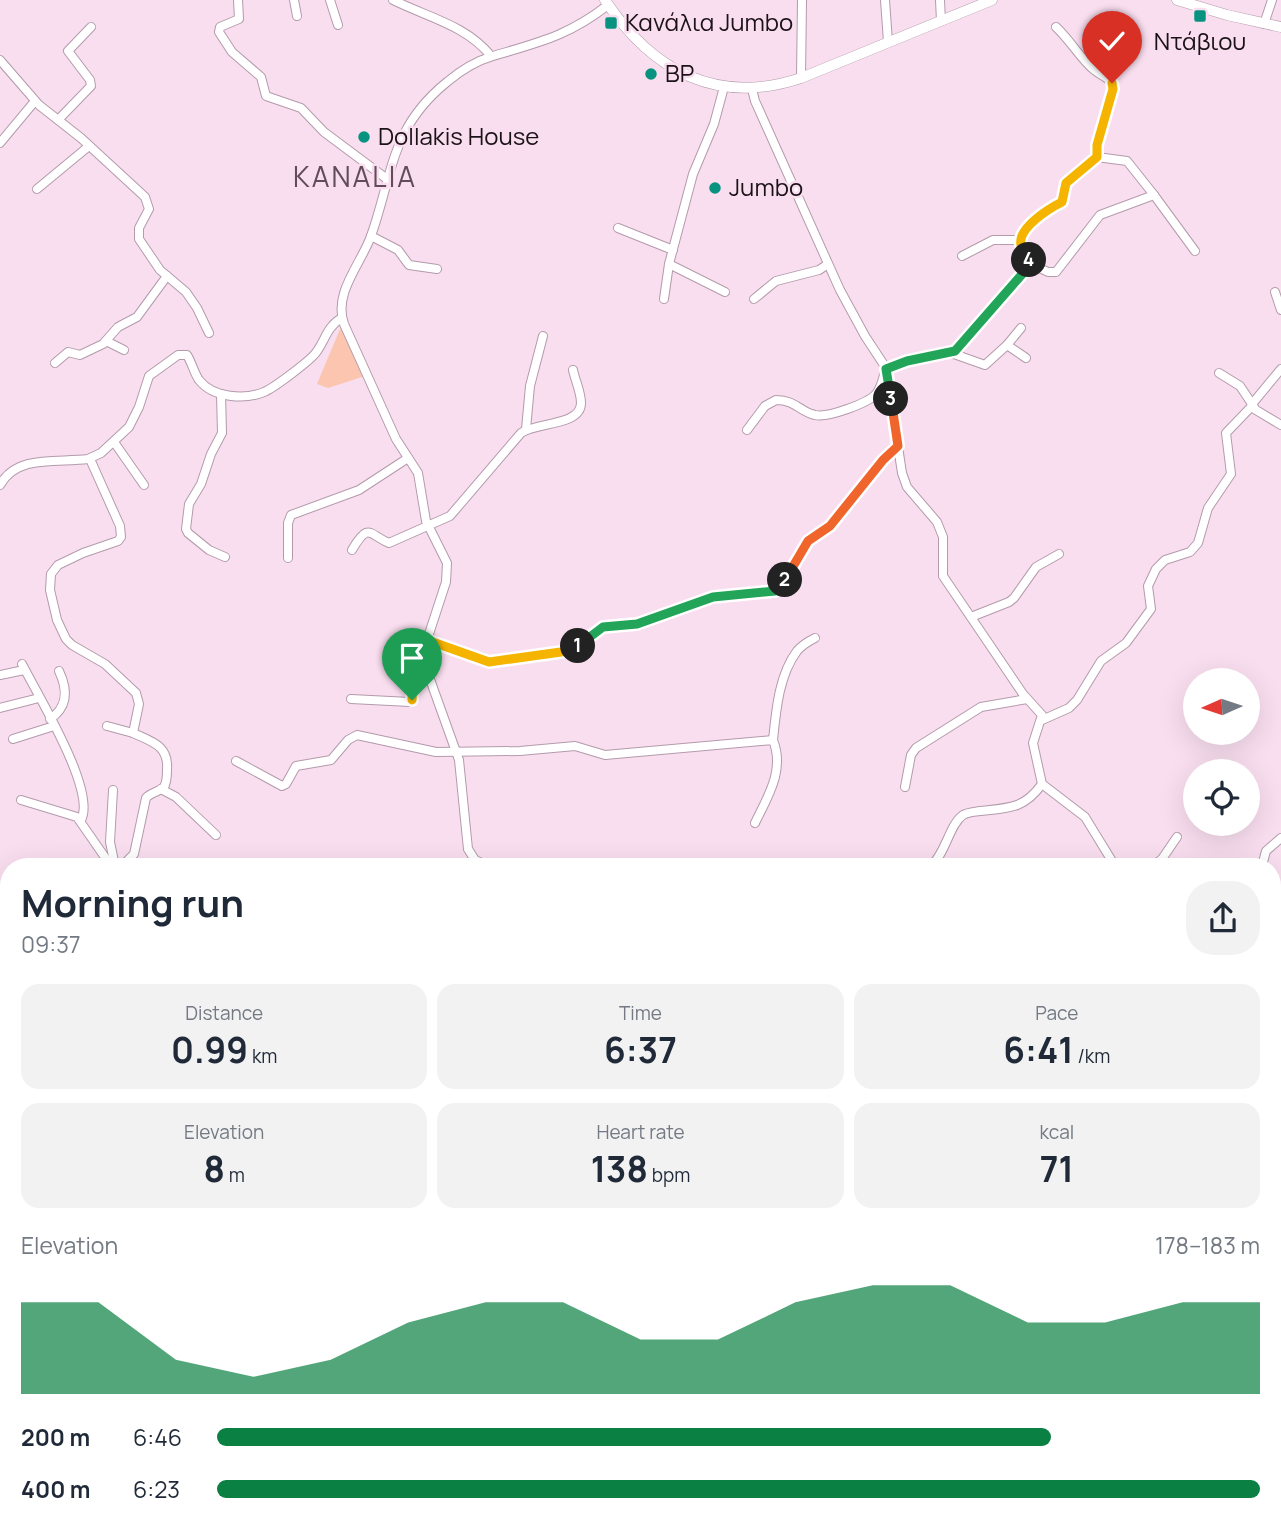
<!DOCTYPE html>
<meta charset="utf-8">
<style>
:root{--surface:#fff;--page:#f2f2f3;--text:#1f2937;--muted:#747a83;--accent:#0b8043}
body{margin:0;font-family:Manrope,sans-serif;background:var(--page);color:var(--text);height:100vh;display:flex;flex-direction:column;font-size:26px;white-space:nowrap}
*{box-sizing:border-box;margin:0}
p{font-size:23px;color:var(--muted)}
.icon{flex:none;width:38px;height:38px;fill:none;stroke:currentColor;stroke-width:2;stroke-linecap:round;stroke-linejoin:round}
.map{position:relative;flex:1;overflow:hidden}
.details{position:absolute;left:0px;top:858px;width:1281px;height:674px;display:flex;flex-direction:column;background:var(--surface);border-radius:28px 28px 0 0;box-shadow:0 7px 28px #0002}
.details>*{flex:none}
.needle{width:46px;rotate:267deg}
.fabs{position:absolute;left:1183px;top:668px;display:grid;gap:14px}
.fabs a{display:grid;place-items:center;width:77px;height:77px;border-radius:50%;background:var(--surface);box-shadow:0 7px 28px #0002;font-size:35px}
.pin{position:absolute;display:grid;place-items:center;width:60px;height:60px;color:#fff;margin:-72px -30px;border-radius:50% 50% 50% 0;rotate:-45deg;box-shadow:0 0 7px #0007}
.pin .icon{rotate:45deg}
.km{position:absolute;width:35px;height:35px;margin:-18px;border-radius:50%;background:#222;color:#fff;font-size:19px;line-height:35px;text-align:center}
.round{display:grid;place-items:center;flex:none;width:74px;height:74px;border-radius:28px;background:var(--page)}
.summary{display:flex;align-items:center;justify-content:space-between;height:119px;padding:0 21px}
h1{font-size:38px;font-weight:700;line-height:52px}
.metrics{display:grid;grid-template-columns:repeat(3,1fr);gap:10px;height:119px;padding:7px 21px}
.metrics div{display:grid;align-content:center;border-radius:18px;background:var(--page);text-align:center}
.metrics b{font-size:35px;font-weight:700}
.metrics small{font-size:19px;font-weight:400}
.metrics p{font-size:19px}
.chart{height:196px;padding:14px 21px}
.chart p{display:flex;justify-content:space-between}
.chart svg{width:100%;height:126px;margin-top:7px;fill:var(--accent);opacity:.7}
ul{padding:0 21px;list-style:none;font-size:23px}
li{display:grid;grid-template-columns:112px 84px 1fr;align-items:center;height:52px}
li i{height:18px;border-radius:9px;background:var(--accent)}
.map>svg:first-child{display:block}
</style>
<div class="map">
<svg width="1281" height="1531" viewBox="0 0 1281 1531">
<rect width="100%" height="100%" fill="#f9deef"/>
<!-- green -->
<g fill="#fbc5af">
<polygon points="341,327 365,376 328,388 317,384"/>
<polygon points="476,1523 597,1523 599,1531 478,1531"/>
</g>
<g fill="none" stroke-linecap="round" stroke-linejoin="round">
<!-- river -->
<g stroke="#7c88be" stroke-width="14">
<polyline points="0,1497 9,1501"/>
<polyline points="51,1522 63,1531"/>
</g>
<!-- minor casing -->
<g stroke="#b39bab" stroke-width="10">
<g id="minor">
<polyline points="238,0 239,19 220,27 219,32 232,52 261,77 266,96 301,108 324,132 387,179"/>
<polyline points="294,0 297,16"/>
<polyline points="330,0 338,25"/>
<path d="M393 0C427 17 466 25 491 56"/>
<polyline points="885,0 888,42"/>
<polyline points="940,0 941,21"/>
<polyline points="1264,24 1272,0"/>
<polyline points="0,60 39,105 81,138 145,197 149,209 139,228 139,239 160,270 186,292 197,308 209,333"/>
<polyline points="801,78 802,0"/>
<polyline points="752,89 755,101 840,290 865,336 886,368 902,473 907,487 937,522 943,537 943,576 1023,694 1042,715 1033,743 1042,784 1085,817 1115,866"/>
<polyline points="58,120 91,86 90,80 68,51 91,27"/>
<polyline points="0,143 35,101"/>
<polyline points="37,189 89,146"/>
<polyline points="1154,195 1195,251"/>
<polyline points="618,228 673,250"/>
<polyline points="371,236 398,250 409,265 437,269"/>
<polyline points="962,256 993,240 1021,240"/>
<polyline points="669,264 725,292"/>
<polyline points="1031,264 1048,272 1056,272 1100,215 1154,195 1127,161 1097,157"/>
<polyline points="1275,292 1281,310"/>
<polyline points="664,299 669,264 693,174 714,124 724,87"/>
<polyline points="754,299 776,281 819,270 828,264"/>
<polyline points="106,341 124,350"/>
<polyline points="1007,345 1021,328"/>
<polyline points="951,353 985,365 1007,345 1026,358"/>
<polyline points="55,363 68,352 80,355 103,344 118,327 137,317 167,276"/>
<polyline points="1219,373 1240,386 1254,407"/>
<polyline points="221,394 222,433 211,454 201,484 189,504 186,529 188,533 209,550 225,557"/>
<polyline points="1252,404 1281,369"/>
<polyline points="526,429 530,386 543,336"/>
<path d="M747 430 765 406 776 400C796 400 800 412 815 415 828 418 868 403 876 394 882 387 883 377 886 368L907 361 955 351 1031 264C1028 258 1022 250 1021 244 1018 228 1050 208 1062 202L1066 183 1097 157V145L1113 87C1110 77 1101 76 1093 69 1081 59 1070 40 1056 27"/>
<polyline points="114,442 144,485"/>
<path d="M90 459 120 526 121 537 118 541 83 553 58 565 51 574 50 590 57 620 66 639 72 645 105 664 136 693 139 704 133 733C153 742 169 746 167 770 167 775 167 782 164 787 159 792 151 792 146 798L134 854 122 866"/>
<path d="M0 485C17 454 58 463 88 459L101 453 129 427 139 407 149 376 178 355H187C192 363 194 373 199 380 213 398 245 400 264 392 274 388 305 364 313 356 325 344 325 327 342 318"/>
<path d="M352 550C369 521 369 535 389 543L450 516 521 433C536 422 581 426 581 403 581 392 575 380 573 370"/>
<polyline points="288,558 288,523 291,515 359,490 408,458"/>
<polyline points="971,617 1009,602 1014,598 1036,567 1059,554"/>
<polyline points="427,640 489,662 568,651 577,648 603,627 637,624 713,597 775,591 781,587 808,542 830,526 883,460 898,446"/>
<path d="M22 664C37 694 97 791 81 820"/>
<polyline points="0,675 24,670"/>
<path d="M351 699 410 702C421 687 404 661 424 653"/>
<polyline points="0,708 39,698"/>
<path d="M50 719C68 707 68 690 59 671"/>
<polyline points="1042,720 1069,708 1077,700 1101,661 1126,643 1151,609 1148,586 1156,569 1165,560 1190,552 1198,543 1208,508 1231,474 1226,433 1251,407 1281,425"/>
<polyline points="107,726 133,733"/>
<polyline points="13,739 54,726"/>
<path d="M773 740C776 710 779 675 797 651 802 645 809 641 815 638"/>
<path d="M236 761 282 786 286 784 296 766 331 760 348 740 357 735 436 752 520 751 575 746 605 755 773 740C785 770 768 796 755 823"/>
<polyline points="905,787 911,755 916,748 981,707 1027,699"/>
<polyline points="161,789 176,797 216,835"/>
<polyline points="113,790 110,842 115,866"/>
<polyline points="21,800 77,817 111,866"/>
<path d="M488 866 475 860 468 849 459 760 427 671 424 656 427 640 446 582 447 563 426 521 418 473 396 439 344 324C333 293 361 264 371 236 393 174 390 128 447 82 460 71 476 61 493 56 540 42 568 36 608 5"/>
<path d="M931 866C946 853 949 825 963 815 968 812 974 812 980 811 1009 808 1024 809 1042 784"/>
<polyline points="1153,866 1162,859 1177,837"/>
<polyline points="1262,866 1266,851 1281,838"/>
<polyline points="1272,897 1281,899"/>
<polyline points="0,961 9,959"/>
<polyline points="1272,1036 1281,1014"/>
<polyline points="0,1051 9,1047"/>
<polyline points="1272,1054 1281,1069"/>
<polyline points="1272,1110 1281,1088"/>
<polyline points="1272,1154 1281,1158"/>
<polyline points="672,1522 677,1531"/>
<polyline points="955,1522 959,1531"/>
<polyline points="1016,1522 1021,1531"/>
<polyline points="346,1531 349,1522"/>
<polyline points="987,1531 1002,1522"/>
</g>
</g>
<!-- major casing -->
<g stroke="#b39bab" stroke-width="11">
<g id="major">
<path d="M605 0C652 71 717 106 801 78L992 0"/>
<polyline points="1177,0 1227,15 1281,27"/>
<polyline points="0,988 9,1013"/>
<polyline points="262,1522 266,1531"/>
</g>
</g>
<!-- minor -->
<use href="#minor" stroke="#fff" stroke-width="8"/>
<!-- major -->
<use href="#major" stroke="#fff" stroke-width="10"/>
</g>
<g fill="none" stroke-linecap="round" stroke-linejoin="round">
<!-- split-1 casing -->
<g stroke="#fff" stroke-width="14">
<polyline id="split-1" points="412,700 414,661 418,655 424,653 427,640 489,662 568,651 578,646"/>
</g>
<!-- split-2 casing -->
<g stroke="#fff" stroke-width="14">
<polyline id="split-2" points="578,646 603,627 637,624 713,597 775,591 781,587 785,580"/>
</g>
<!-- split-3 casing -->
<g stroke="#fff" stroke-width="14">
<polyline id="split-3" points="785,580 808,541 830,526 883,460 898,446 891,399"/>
</g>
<!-- split-4 casing -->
<g stroke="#fff" stroke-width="14">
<polyline id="split-4" points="891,399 886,369 907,361 955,351 1031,264 1029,260"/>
</g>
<!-- split-5 casing -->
<g stroke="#fff" stroke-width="14">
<path id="split-5" d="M1029 260C1027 255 1022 250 1021 245 1017 228 1050 208 1062 202L1066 183 1097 157V145L1113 89 1112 83"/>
</g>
<!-- split-1 -->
<use href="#split-1" stroke="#f5b400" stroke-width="9"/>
<!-- split-2 -->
<use href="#split-2" stroke="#22a559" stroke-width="9"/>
<!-- split-3 -->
<use href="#split-3" stroke="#f0652b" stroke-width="9"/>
<!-- split-4 -->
<use href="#split-4" stroke="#22a559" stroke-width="9"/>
<!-- split-5 -->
<use href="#split-5" stroke="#f5b400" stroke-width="9"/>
</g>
<!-- markers -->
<g fill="#07937f" stroke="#f9deef" stroke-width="2.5">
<rect x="1193" y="9" width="14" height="14" rx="3.5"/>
<rect x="604" y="16" width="14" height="14" rx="3.5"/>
<circle cx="651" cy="74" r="7"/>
<circle cx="364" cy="137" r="7"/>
<circle cx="715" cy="188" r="7"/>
</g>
<g text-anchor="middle" stroke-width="5" stroke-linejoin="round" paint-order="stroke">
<!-- poi labels -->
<g font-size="24" fill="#1b1218" stroke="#f9deef" text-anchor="start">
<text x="625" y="31">Κανάλια Jumbo</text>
<text x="1200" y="50" text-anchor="middle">Ντάβιου</text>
<text x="665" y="82">BP</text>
<text x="378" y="145">Dollakis House</text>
<text x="729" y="196">Jumbo</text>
</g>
<!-- quarter labels -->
<g font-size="28" letter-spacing="2" fill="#624c5a" stroke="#f9deef">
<text x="355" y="187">KANALIA</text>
</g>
</g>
</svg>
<div class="fabs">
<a><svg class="needle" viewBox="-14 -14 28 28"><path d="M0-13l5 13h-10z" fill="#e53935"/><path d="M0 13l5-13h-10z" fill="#747a83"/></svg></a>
<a><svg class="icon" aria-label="locate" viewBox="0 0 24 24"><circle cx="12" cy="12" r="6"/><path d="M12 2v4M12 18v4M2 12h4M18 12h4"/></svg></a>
</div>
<div class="pin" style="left:412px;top:700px;background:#1e9e55"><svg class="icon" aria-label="arrive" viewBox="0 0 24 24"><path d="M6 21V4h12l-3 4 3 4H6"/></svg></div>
<div class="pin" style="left:1112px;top:83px;background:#d93025"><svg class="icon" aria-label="check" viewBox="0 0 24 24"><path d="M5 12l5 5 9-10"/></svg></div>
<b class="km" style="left:578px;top:646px">1</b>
<b class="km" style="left:785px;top:580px">2</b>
<b class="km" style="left:891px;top:399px">3</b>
<b class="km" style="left:1029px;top:260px">4</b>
<section class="details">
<div class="summary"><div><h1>Morning run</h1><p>09:37</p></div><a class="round"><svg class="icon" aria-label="share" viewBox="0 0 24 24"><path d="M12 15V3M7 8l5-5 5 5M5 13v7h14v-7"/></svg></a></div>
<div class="metrics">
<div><p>Distance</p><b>0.99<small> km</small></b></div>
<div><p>Time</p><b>6:37</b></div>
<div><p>Pace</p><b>6:41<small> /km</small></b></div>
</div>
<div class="metrics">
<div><p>Elevation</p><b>8<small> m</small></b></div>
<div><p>Heart rate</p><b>138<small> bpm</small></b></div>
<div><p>kcal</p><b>71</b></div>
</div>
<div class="chart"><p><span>Elevation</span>178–183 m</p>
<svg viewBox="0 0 160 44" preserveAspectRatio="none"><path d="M0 44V12L10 12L20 32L30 38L40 32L50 19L60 12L70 12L80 25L90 25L100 12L110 6L120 6L130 19L140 19L150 12L160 12V44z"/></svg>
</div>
<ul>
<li><b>200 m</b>6:46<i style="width:80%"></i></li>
<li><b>400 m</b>6:23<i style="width:100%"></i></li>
</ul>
</section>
</div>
